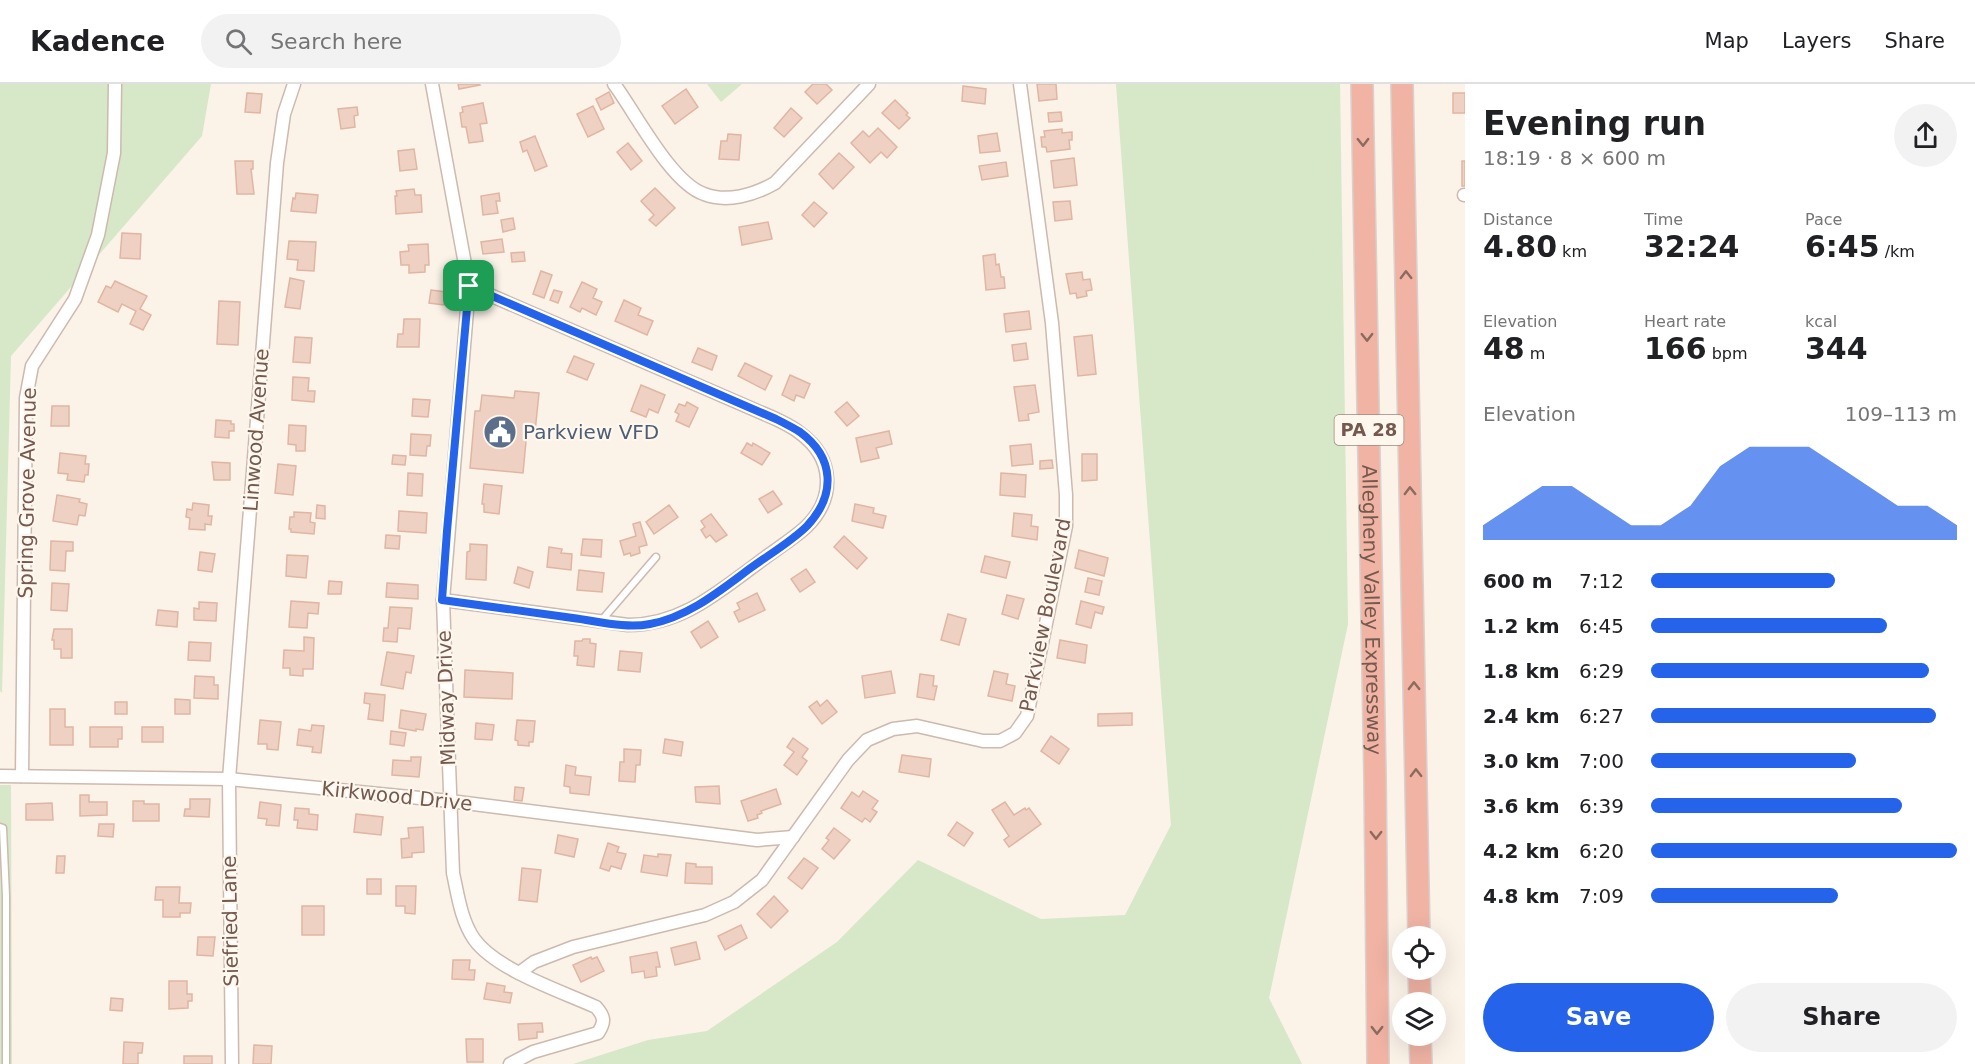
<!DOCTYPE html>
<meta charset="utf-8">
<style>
:root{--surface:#fff;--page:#f2f2f2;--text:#202124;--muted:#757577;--line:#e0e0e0;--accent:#2563eb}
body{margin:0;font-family:"DejaVu Sans",sans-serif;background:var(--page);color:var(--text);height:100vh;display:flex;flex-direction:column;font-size:22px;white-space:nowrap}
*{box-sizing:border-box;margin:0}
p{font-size:20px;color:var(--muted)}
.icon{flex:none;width:33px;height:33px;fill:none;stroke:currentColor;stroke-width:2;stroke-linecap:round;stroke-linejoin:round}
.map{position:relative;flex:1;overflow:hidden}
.sheet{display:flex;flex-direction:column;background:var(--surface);width:510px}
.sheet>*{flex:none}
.controls{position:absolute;left:1392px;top:842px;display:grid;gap:12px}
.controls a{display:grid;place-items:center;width:54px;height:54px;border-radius:50%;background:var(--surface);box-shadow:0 6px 24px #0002;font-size:30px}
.pin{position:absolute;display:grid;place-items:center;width:51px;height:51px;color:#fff;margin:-26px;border-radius:12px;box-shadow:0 3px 9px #0006}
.round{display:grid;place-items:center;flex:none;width:63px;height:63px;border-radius:32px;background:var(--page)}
.head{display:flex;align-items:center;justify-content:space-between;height:102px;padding:0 18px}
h1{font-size:33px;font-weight:800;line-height:45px}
.stats{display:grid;grid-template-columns:repeat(3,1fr);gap:9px;height:102px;padding:6px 18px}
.stats div{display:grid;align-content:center}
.stats b{font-size:30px;font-weight:800}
.stats small{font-size:16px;font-weight:400}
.stats p{font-size:16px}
.chart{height:168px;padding:12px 18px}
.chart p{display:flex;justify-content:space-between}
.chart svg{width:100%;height:108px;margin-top:6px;fill:var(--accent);opacity:.7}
.action{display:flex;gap:12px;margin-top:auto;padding:12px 18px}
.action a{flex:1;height:69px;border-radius:36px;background:var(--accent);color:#fff;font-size:24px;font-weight:800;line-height:69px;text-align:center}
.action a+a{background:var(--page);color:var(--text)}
ul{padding:0 18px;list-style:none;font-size:20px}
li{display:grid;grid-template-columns:96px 72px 1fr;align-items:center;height:45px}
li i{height:15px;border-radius:8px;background:var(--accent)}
header{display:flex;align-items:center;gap:36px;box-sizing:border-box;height:84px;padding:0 30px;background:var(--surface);border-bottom:2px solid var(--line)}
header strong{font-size:28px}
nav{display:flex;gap:33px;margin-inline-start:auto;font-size:21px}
.search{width:420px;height:54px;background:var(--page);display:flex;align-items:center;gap:15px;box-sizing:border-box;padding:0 21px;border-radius:33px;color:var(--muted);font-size:22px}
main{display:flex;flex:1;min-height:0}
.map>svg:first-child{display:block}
</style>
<header>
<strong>Kadence</strong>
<div class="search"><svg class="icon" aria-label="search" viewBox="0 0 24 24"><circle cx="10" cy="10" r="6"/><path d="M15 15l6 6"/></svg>Search here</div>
<nav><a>Map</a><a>Layers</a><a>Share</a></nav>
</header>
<main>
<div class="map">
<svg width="1465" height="980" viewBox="0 0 1465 980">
<rect width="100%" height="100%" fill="#fbf2e8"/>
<!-- green -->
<g fill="#d6e8c7">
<polygon points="0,0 211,0 202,52 11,272 2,609 0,607"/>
<polygon points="707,0 742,0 721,18"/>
<polygon points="1116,0 1340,0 1348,540 1269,914 1302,980 573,980 648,956 707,947 837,858 918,776 1041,835 1125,831 1171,741"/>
<polygon points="0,701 11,701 12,980 0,980"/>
</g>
<!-- building -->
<g fill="#eed1c2" stroke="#e0b6a3" stroke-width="1.5">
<polygon points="458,0 479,0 480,1 459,5"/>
<polygon points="813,0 826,0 832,6 817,20 805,8"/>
<polygon points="1037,0 1056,0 1057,15 1039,17"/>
<polygon points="963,2 986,5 985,20 962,17"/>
<polygon points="686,5 698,23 675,40 662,22"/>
<polygon points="609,8 614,19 601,26 596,15"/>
<polygon points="247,9 262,10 260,29 245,28"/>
<rect x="1453" y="9" width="12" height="20"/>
<polygon points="895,16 908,29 906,31 910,34 899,45 882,29"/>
<polygon points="483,19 487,39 480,40 483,57 469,59 466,43 462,43 460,29 463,28 462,23"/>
<polygon points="593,22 604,45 588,53 577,30"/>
<polygon points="357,23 358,31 354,32 355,43 341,45 338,25"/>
<polygon points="791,24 802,34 784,53 774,44"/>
<polygon points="1061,28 1062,37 1049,38 1048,29"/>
<polygon points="878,44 897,63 887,74 881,68 870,79 851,59 863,47 869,53"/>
<polygon points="1062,45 1062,49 1072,48 1072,56 1069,56 1070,65 1047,68 1046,63 1042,63 1041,53 1045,53 1044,47"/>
<polygon points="997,49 1000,67 980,69 978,52"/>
<polygon points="728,50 741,51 739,76 719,75 721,57 727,57"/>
<polygon points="535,52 547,82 535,87 527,66 523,68 520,58"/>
<polygon points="628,59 642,77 631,86 617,68"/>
<polygon points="414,65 417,85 400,87 398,67"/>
<polygon points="839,69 854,83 833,105 819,90"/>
<polygon points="1074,74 1077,101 1054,104 1051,77"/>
<polygon points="235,77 253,77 253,85 251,85 254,110 237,110"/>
<rect x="1462" y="77" width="3" height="25"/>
<polygon points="1006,78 1008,92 982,96 979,82"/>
<polygon points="655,104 675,124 656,142 649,136 654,131 641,117"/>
<polygon points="414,105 415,111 421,111 422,128 396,130 395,112 397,112 396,107"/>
<polygon points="296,109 318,111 316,129 291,127 293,114 295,115"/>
<polygon points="499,109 500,117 496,117 498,129 483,131 481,112"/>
<polygon points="1070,117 1072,135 1055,137 1053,118"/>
<polygon points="814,118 827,129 814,143 802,131"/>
<polygon points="513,134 515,145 503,148 501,136"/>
<polygon points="768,138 772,155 742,161 739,143"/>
<polygon points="122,149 141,150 140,175 120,174"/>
<polygon points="502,155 504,168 483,170 481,158"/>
<polygon points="289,157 316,158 314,187 297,186 298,176 287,175"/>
<polygon points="428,160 429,181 425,181 425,188 409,189 409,181 401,181 400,168 409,167 408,161"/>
<polygon points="524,168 525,177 512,178 511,169"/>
<polygon points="995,170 996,181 999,180 1001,193 1004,193 1005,204 986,206 983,172"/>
<polygon points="541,187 552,191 544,214 533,210"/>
<polygon points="1082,188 1083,196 1090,195 1092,206 1086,207 1087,212 1077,214 1076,209 1070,210 1066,190"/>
<polygon points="290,194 304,197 300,225 285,223"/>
<polygon points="115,197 147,212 140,225 151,231 143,246 130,240 136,227 122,220 118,228 98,218 106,202 111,204"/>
<polygon points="582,198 597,205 593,214 602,218 596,231 582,224 580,228 570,223"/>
<polygon points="431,206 446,208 444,221 429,219"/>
<polygon points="554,206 562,208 558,219 550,216"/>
<polygon points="624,216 641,224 638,231 653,237 647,251 615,237"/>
<polygon points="219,217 240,218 238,261 217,260"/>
<polygon points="1029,227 1031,245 1006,248 1004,230"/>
<polygon points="404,235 420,235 419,263 397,263 398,250 403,250"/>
<polygon points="1092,251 1096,290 1078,292 1074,253"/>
<polygon points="295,253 312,254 310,279 293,278"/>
<polygon points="1026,259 1028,275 1014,277 1012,261"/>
<polygon points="698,264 717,272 712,286 692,278"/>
<polygon points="574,272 594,280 587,296 567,288"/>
<polygon points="745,279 772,292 765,306 738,292"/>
<polygon points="790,291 810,300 804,314 796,311 794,317 782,311"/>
<polygon points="293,293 309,294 308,307 315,307 314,318 292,316"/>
<polygon points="641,301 665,311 658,329 649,325 646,333 631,327"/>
<polygon points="1035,301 1039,328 1028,330 1029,336 1019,337 1014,303"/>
<polygon points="515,307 539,309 535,348 527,347 523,389 470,384 475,327 480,327 482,311 514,314"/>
<polygon points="413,315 430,316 428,333 412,332"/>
<polygon points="687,318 698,324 689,343 676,337 679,330 675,328 679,320 685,322"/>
<polygon points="847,318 859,332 847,342 835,328"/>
<polygon points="52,322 69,322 69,342 51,342"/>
<polygon points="216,336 231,337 231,340 234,340 234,347 229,347 229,354 215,353"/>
<polygon points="289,341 306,342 305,367 296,367 296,361 288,360"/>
<polygon points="889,347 892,360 876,364 879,374 861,378 856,354"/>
<polygon points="411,350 431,351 430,362 427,362 426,372 410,371"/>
<polygon points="747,359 752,362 753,359 770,369 762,381 741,369"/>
<polygon points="1031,360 1033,380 1012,382 1010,362"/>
<polygon points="60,369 86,372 85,380 89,380 88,391 85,391 84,398 67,396 68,390 58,389"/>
<polygon points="1082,370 1097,370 1097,396 1082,397"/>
<polygon points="393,371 406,372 405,381 392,380"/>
<polygon points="1052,376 1053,384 1040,385 1040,377"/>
<polygon points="212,378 230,379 230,396 214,396"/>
<polygon points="278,380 296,382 293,411 275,409"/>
<polygon points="408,389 423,390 422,412 407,411"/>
<polygon points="1001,389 1026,391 1025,413 1000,411"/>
<polygon points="484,400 502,402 499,430 484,428 484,420 482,420"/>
<polygon points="773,407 782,420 768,429 759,415"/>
<polygon points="57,411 80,415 79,418 87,420 85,432 79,431 77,441 53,437"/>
<polygon points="193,419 209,421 208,432 212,432 211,441 205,440 205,446 189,445 190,434 186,433 187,425 192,426"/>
<polygon points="855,420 874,424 873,429 886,432 883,444 852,437"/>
<polygon points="317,421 325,422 325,435 316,434"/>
<polygon points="669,421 678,433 654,450 646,438"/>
<polygon points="399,427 427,429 426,449 398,447"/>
<polygon points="294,428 311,429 310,438 315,439 314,450 291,448 291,445 289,445 290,433 294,433"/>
<polygon points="1014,429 1032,431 1031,442 1038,443 1037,456 1012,452"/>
<polygon points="711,430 727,451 716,458 710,451 706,454 701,446 705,443 701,437"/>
<polygon points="640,438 647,461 639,463 640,469 631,472 630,469 624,471 620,457 636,452 633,440"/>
<polygon points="386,451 400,452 399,465 385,464"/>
<polygon points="844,452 867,474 857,485 834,463"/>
<polygon points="583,455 602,456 601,473 581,471"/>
<polygon points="51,457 73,458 73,467 66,467 65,487 50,486"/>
<polygon points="470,460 487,461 486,496 466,495 467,468 470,467"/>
<polygon points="549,463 562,465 561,469 572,470 571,486 547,483"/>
<polygon points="1079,466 1108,474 1104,492 1075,484"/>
<polygon points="200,468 215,470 212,488 198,486"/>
<polygon points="287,471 308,472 306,494 286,492"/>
<polygon points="985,472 1010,478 1006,494 981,488"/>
<polygon points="518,483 533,488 529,504 514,499"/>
<polygon points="806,485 815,498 800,508 791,495"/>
<polygon points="579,486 604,489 602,508 577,506"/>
<polygon points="1088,494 1102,497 1099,511 1085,508"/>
<polygon points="329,497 342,498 341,510 328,510"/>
<polygon points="52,499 69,500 67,527 51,526"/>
<polygon points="387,499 418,501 418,515 386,513"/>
<polygon points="757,509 765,526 739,538 734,528 740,525 737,519"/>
<polygon points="1007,511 1024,515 1018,535 1002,530"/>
<polygon points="291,517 319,519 318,530 308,529 307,544 289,543"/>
<polygon points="1081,517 1104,523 1102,530 1095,528 1091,544 1076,540"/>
<polygon points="199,518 217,519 216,537 194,536 194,524 199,525"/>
<polygon points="390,523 412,524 410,545 398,544 397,558 383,557 384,544 388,544"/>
<polygon points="158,526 178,528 177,543 156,541"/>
<polygon points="948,530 966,535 959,561 941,556"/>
<polygon points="708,537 718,553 701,564 691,548"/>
<polygon points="54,545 72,545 72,574 61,574 61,565 54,565 54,556 52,556"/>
<polygon points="304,553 314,554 313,585 303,585 303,592 290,591 290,584 283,584 284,566 304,567"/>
<polygon points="583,555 590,555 590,559 596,560 594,583 577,581 578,572 574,572 575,557 582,557"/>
<polygon points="1060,556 1087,561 1085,579 1057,574"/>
<polygon points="189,558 211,559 210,577 188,576"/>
<polygon points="620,567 642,569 640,588 618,586"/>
<polygon points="387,568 414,572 411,589 406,588 403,605 381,601"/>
<polygon points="465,586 513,589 512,615 464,613"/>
<polygon points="891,587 895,609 865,614 862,592"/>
<polygon points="994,587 1008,590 1006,600 1015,602 1012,617 988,612"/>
<polygon points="920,590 934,592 933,602 937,602 934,616 917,613"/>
<polygon points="195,592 214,593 214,601 218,601 218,615 194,614"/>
<polygon points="365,609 385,611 383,637 368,635 370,620 364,619"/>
<polygon points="175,615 190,616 190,630 175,630"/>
<polygon points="827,616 837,628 822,640 809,623 817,617 820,622"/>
<rect x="115" y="618" width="12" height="12"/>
<polygon points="50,625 65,625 65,643 73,643 73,661 50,661"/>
<polygon points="401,626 426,630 423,646 416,645 416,647 399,644"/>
<polygon points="1132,629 1132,641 1098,642 1098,630"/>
<polygon points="260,636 281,638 278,666 267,665 267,660 258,660"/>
<polygon points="517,636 535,637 533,658 529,658 529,662 518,661 518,657 515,656"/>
<polygon points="476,639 494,641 492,656 475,655"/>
<polygon points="312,641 324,642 321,669 312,668 313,663 297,661 299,645 311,647"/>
<polygon points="90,643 122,643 122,655 118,655 118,663 90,663"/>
<rect x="142" y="643" width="21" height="15"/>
<polygon points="391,647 406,649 404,662 390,660"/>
<polygon points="1051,652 1069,665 1059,680 1041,667"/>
<polygon points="793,654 808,665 802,673 807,677 797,691 784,681 794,668 787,663"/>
<polygon points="665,655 683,658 681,672 663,669"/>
<polygon points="624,665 641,666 640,681 636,681 635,698 619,697 620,678 624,678"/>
<polygon points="902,671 931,675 929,693 899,688"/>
<polygon points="411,673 421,673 419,693 392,691 393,676 411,677"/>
<polygon points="566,681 576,683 575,691 591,693 589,711 570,709 570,703 564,702"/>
<polygon points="719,702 720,720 696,718 695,703"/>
<polygon points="515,703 524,704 522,717 514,716"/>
<polygon points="776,705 781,720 761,727 762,729 757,731 758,734 748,737 741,717"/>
<polygon points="863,707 878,717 872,725 877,728 870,738 865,734 862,738 841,724 852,708 859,713"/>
<polygon points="80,711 89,711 89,718 107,718 107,731 80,732"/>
<polygon points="190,715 210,715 209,733 184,732 185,725 190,725"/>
<polygon points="133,717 144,717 144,720 159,720 159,737 133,737"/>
<polygon points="260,718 281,721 279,742 266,741 267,735 258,734"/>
<polygon points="1005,718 1014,731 1025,724 1026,726 1029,724 1041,740 1009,763 1004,756 1009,752 992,726"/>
<polygon points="52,719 53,736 26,736 26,720"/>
<polygon points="295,724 309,725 309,730 318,731 317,746 297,744 298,736 294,736"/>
<polygon points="356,730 383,733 381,751 354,748"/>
<polygon points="957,738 973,749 964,762 948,751"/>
<polygon points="99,740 114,740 113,753 98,752"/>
<polygon points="423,743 424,768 412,769 412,773 402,774 401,755 409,754 408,744"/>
<polygon points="834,744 850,756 834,775 822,765 829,756 826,754"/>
<polygon points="558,751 578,755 574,773 555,769"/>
<polygon points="608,759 619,763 617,768 626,770 621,785 611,782 609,787 600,784"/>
<polygon points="658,770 671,771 667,792 641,788 644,771 658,773"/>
<polygon points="57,772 65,772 64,789 56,789"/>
<polygon points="804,774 818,784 802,805 788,794"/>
<polygon points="686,779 696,780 696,783 712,783 712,800 685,799"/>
<polygon points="522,784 541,786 537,818 519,816"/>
<rect x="367" y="795" width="14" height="15"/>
<polygon points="396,802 416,802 415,830 405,829 405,822 396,822"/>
<polygon points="156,803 180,803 179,819 191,819 190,829 180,829 180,833 163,833 163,816 155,816"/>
<polygon points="774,812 788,827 771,844 757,830"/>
<rect x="302" y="822" width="22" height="29"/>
<polygon points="741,841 747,854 725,866 718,852"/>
<polygon points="198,853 215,853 213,872 197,871"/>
<polygon points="696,858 700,875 675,881 671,864"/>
<polygon points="657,868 660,883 656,883 657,892 645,894 644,887 632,889 630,873"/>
<polygon points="591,873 592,875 597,873 604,887 581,898 573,881"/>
<polygon points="453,876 470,876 469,886 475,886 474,896 452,895"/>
<polygon points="169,897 187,897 187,910 192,910 192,917 188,917 188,924 169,925"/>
<polygon points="487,899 505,902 504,908 512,909 510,919 484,915"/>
<polygon points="111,914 123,915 122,927 110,926"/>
<polygon points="542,939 543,948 537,948 537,954 519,956 518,940"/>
<polygon points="466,955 483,955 483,978 467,978"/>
<polygon points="124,958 143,959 142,969 138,969 138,980 123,980"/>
<polygon points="254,961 272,962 271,980 253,980"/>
<rect x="184" y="972" width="28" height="8"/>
</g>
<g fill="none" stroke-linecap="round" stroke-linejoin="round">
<!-- lane casing -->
<g stroke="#ccbaaf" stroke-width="9">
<g id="lane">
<polyline points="601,537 656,473"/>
<polyline points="0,743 3,744 6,812 6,980"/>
</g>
</g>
<!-- street casing -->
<g stroke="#ccbaaf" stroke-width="15">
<g id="street">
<path d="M432 0 469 202 443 516 453 789C458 812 461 836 474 855 496 886 561 907 596 923 605 933 605 938 598 949L533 968 510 980"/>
<path d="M614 0C635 28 671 99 704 110 727 119 754 111 775 99L869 0"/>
<polyline points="1464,111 1465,111"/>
<path d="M443 516 628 541C681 541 717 509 758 479 773 467 792 456 806 443 836 414 834 374 800 349 793 343 784 339 776 335L469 202"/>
<polyline points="0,692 229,695 450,717 757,756 793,753"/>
<polyline points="22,692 26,314 32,282 75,215 98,151 114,69 115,0"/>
<polyline points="519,889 534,878 573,863 705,831 734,818 762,796 848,676 867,656 893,645 917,642 983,657 1000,657 1015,649 1027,632 1066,442 1066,411 1052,239 1020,0"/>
<polyline points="232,980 229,695 277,79 284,30 294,0"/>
</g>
</g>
<!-- highway casing -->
<g stroke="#d8d1cd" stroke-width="24">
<g id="highway">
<path id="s1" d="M1362 0 1375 693 1378 980"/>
<polyline points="1402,0 1419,852"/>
<polyline points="1419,885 1420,918"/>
<polyline points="1420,951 1421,980"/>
</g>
</g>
<!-- lane -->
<use href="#lane" stroke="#fff" stroke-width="6"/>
<!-- street -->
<use href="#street" stroke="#fff" stroke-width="12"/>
<!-- highway -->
<use href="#highway" stroke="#f0b3a4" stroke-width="21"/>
</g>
<!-- one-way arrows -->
<defs><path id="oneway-chevron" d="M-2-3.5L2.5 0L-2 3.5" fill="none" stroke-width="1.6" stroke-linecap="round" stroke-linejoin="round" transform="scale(1.5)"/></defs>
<g stroke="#8c6b5f">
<use href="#oneway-chevron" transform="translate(1363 58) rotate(89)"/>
<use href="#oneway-chevron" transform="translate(1406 191) rotate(-91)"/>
<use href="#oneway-chevron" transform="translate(1367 253) rotate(89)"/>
<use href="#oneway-chevron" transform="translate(1410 407) rotate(-91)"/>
<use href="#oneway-chevron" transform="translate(1414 602) rotate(-91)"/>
<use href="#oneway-chevron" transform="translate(1416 689) rotate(-91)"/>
<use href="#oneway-chevron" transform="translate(1376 751) rotate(90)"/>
<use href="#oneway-chevron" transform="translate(1377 946) rotate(90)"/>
</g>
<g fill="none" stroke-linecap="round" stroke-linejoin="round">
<!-- route casing -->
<g stroke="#fff" stroke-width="12">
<path id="route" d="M469 202 776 335C784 339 792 343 800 348 835 374 836 411 807 442 792 457 770 470 752 483 722 505 689 533 650 540 626 545 597 537 573 534 530 528 486 522 442 516L447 447Z"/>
</g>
<!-- route -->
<use href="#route" stroke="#2563eb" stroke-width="8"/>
</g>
<!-- icons -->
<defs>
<g id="civic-disc" transform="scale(1.725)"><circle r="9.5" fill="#5c6f8a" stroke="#fef7ee"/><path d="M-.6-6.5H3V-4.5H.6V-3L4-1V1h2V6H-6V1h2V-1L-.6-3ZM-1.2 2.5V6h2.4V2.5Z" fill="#fff"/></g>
</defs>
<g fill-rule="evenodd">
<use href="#civic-disc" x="500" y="348"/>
</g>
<g text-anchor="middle" stroke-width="4.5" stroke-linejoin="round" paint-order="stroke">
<!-- shield labels -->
<rect fill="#fef7ee" stroke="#9d887e" stroke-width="1.5" x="1334.5" y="331" width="69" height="30" rx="4.5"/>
<g font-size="18" font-weight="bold" fill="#73594e">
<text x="1369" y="352">PA 28</text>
</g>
<!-- street labels -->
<g font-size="20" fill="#73594e" stroke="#fef7ee">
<text transform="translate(256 346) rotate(-86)" y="7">Linwood Avenue</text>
<text transform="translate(27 409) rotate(-89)" y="7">Spring Grove Avenue</text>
<text dy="7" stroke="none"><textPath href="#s1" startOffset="526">Allegheny Valley Expressway</textPath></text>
<text transform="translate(1045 531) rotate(-79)" y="7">Parkview Boulevard</text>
<text transform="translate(446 614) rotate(-92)" y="7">Midway Drive</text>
<text transform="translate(397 712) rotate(6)" y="7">Kirkwood Drive</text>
<text transform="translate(230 837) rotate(-91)" y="7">Siefried Lane</text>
</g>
<!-- service labels -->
<g font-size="20" fill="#4e5e75" stroke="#fef7ee" text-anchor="start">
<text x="523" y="355">Parkview VFD</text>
</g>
</g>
</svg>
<div class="controls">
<a><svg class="icon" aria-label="locate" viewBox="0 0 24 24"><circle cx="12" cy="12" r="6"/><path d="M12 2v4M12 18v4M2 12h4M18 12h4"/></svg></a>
<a><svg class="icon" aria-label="layers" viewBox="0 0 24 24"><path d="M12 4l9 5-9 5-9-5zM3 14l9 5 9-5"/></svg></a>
</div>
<div class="pin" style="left:469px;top:202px;background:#1e9e55"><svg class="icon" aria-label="arrive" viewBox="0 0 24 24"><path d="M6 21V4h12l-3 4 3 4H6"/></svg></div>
</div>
<section class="sheet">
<div class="head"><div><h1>Evening run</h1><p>18:19 · 8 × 600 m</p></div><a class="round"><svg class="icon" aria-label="share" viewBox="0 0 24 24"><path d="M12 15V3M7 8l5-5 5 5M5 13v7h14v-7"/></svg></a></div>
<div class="stats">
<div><p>Distance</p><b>4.80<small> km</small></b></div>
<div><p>Time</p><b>32:24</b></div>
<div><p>Pace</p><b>6:45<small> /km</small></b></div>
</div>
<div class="stats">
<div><p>Elevation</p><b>48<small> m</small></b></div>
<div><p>Heart rate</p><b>166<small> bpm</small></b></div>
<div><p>kcal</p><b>344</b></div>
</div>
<div class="chart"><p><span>Elevation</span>109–113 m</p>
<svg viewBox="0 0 160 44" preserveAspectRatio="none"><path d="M0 44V38L10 30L20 22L30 22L40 30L50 38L60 38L70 30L80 14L90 6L100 6L110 6L120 14L130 22L140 30L150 30L160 38V44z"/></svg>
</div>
<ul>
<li><b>600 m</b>7:12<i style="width:60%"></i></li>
<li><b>1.2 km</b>6:45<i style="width:77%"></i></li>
<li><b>1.8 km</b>6:29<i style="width:91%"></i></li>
<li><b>2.4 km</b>6:27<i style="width:93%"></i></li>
<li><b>3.0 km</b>7:00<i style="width:67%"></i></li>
<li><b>3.6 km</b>6:39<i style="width:82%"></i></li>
<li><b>4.2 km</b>6:20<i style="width:100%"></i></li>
<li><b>4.8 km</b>7:09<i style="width:61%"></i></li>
</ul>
<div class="action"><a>Save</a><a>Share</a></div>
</section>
</main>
